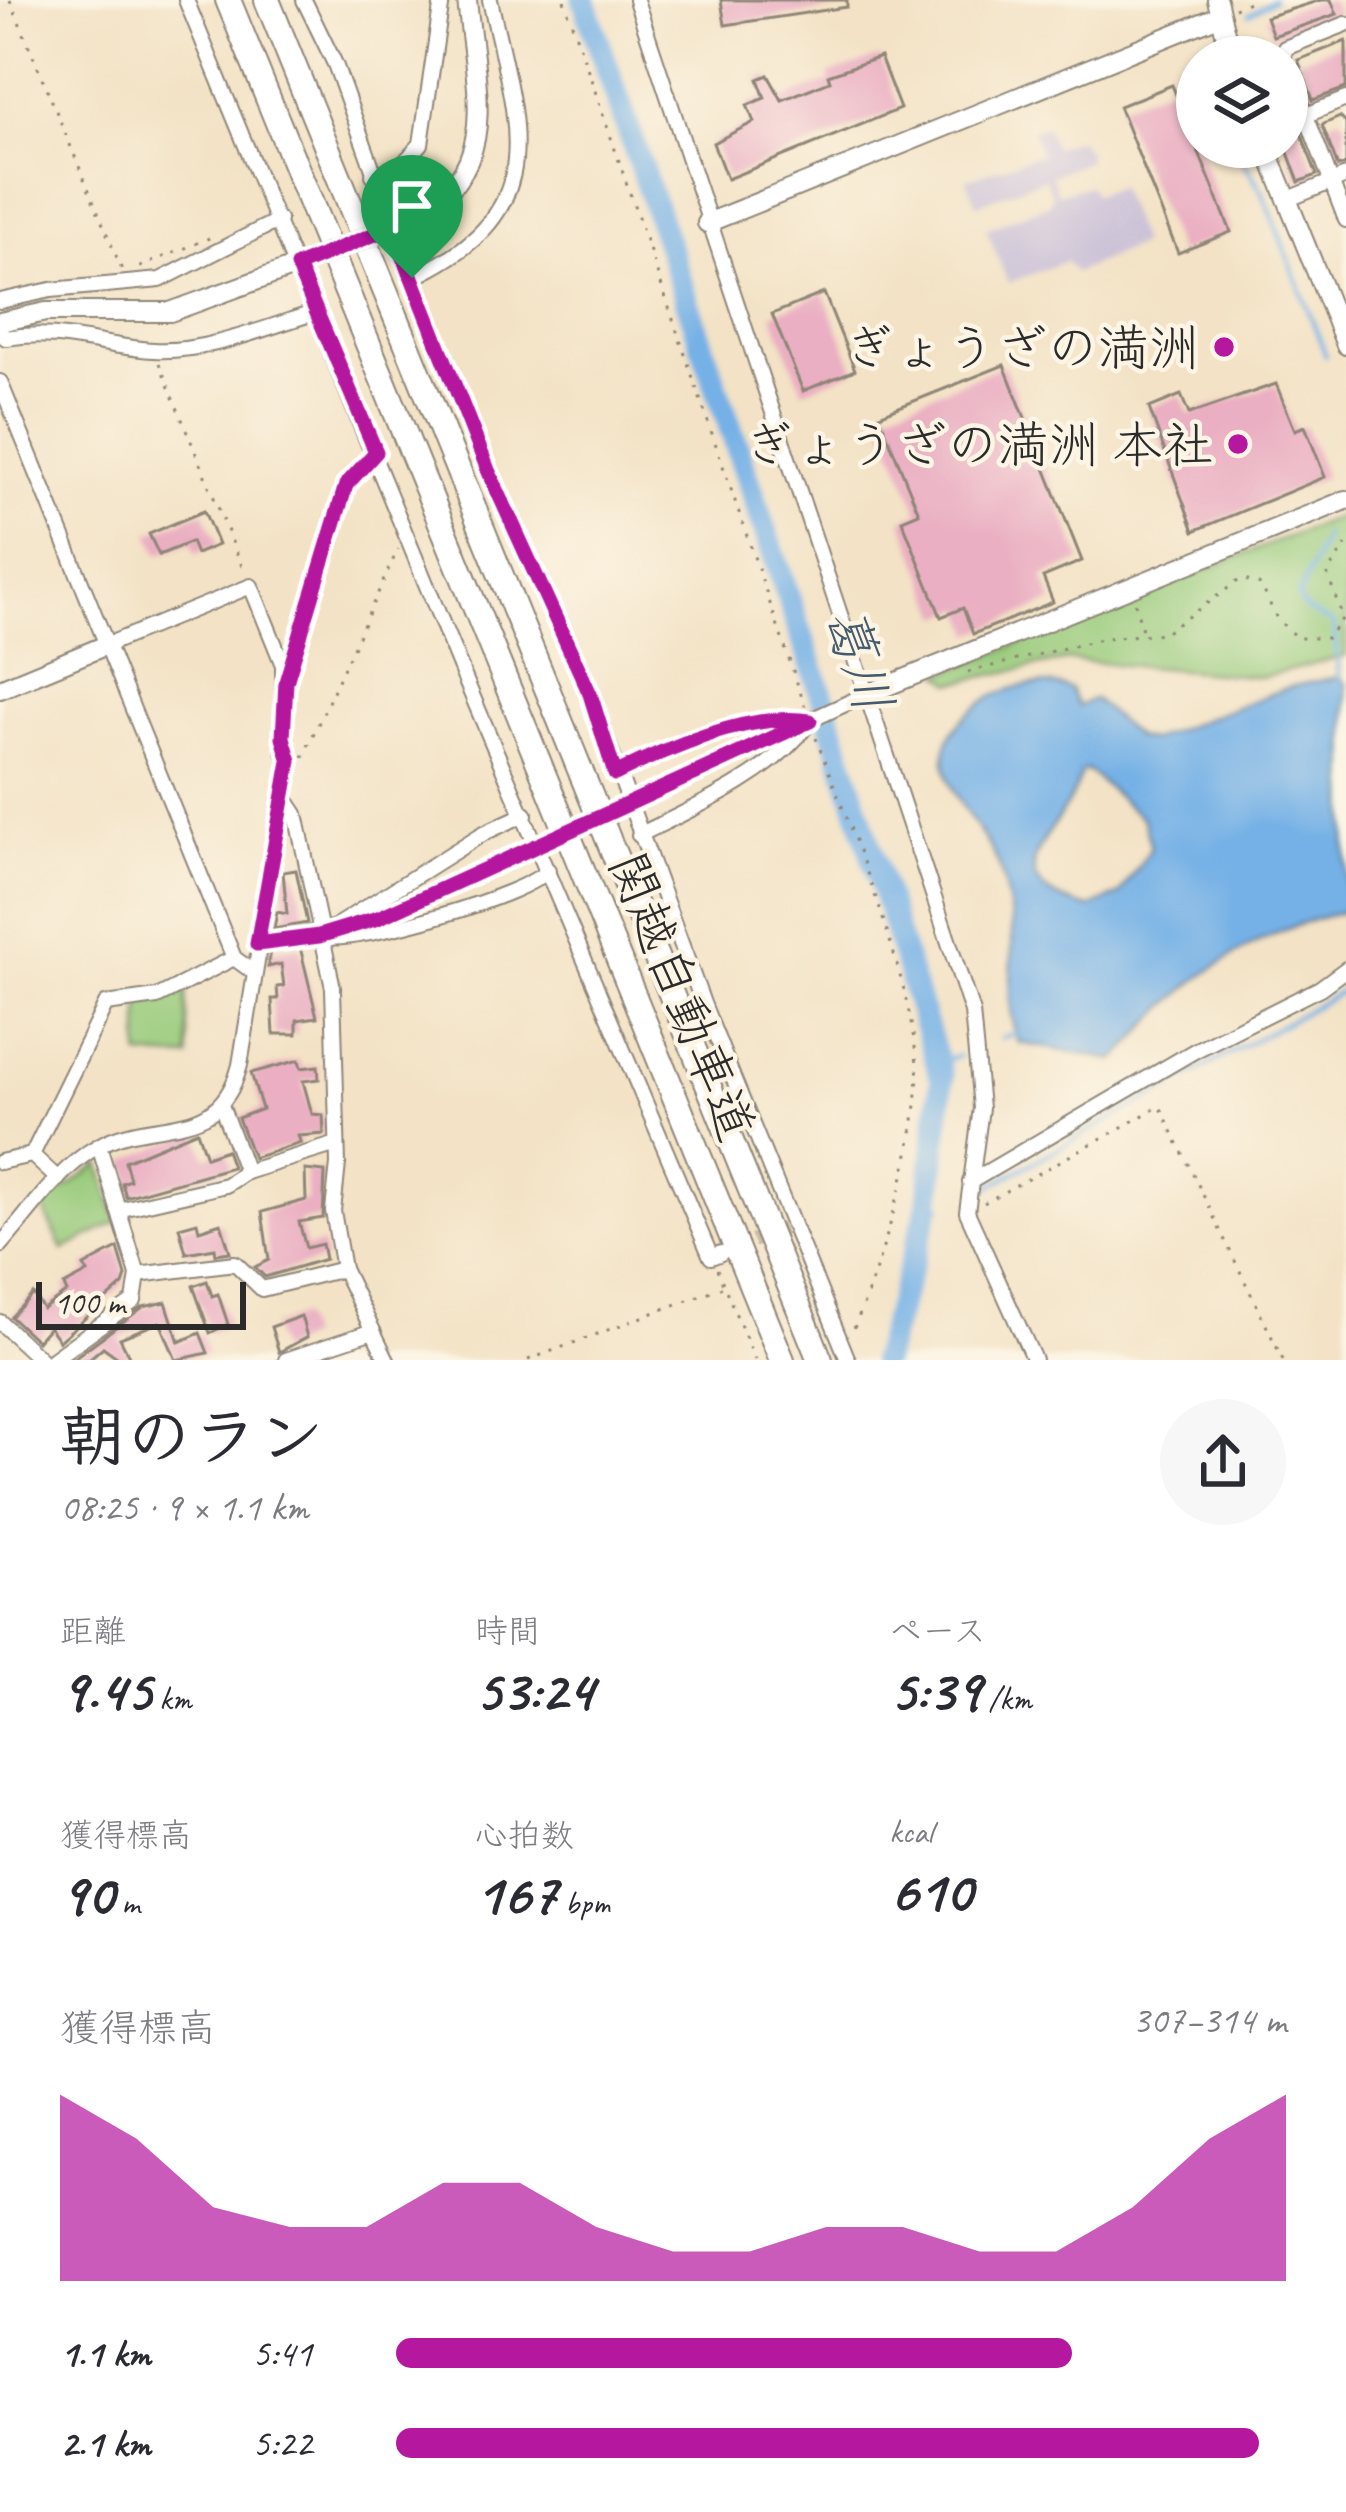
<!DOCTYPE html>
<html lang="ja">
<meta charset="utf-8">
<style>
:root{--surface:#fff;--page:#f7f7f7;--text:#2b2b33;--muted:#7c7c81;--accent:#b5179e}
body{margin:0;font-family:Caveat,"Klee One",sans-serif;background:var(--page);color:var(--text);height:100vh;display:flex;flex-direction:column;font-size:45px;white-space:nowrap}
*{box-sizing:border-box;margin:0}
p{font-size:39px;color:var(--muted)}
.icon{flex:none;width:66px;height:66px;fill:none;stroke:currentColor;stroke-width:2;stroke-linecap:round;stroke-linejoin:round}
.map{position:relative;height:1360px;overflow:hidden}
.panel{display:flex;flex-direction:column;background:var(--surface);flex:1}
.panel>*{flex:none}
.buttons{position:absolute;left:1176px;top:36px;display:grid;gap:24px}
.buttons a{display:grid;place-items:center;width:132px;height:132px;border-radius:50%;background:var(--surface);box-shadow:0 3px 9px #0004;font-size:60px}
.scale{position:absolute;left:36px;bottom:30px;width:210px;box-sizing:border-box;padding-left:12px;border:6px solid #2b2b2b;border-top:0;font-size:33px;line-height:42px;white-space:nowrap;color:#2b2b2b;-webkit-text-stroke:9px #fcf5e5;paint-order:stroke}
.pin{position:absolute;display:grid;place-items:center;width:102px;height:102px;color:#fff;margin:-123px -51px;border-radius:50% 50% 50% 0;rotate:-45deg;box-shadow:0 0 12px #0007}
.pin .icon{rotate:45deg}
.round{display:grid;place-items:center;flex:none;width:126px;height:126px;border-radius:63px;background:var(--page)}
.summary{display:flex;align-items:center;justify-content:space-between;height:204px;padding:0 60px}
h1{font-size:66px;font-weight:700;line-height:90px}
.metrics{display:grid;grid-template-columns:repeat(3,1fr);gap:18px;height:204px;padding:12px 60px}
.metrics div{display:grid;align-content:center}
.metrics b{font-size:60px;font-weight:700}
.metrics small{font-size:33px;font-weight:400}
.metrics p{font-size:33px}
.chart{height:336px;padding:24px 60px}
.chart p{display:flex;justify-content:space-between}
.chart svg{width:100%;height:216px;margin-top:12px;fill:var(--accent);opacity:.7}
ul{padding:0 60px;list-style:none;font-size:39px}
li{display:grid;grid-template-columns:192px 144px 1fr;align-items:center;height:90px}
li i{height:30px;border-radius:15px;background:var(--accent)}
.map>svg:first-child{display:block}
</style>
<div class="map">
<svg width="1346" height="1360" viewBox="0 0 1346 1360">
<rect width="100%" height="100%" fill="#fcf5e5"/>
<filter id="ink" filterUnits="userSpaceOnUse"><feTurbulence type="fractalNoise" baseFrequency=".00833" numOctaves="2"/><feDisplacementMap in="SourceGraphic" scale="24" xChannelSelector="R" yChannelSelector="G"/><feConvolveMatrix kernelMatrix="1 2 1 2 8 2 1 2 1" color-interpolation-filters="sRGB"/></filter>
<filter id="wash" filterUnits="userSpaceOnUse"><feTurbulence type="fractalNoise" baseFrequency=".004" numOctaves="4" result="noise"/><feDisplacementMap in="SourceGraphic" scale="48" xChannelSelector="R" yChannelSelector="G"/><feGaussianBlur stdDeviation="2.7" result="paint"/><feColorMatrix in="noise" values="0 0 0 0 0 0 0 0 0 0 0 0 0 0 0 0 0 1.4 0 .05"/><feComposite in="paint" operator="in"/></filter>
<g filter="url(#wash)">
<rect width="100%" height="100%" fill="#f3e2c5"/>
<!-- industrial -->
<polygon fill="#c9bfd7" points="1045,126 1054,148 1078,139 1088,151 1087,161 1051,176 1058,194 1088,185 1094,195 1118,186 1141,244 1075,273 1066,261 1008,283 986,229 1048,205 1053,196 1045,178 977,205 966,179 1041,154 1032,131"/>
<!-- green -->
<g fill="#99cb7c" stroke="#627b54" stroke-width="3">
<polygon points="1346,514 1346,656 1263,677 1067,660 952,683 941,674"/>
<polygon points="186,991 189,1058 140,1056 140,1003"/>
<polygon points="100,1164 117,1222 63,1250 42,1205"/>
</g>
<!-- water -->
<path fill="#74b1e6" stroke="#506e88" stroke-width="3" fill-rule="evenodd" d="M1339 677 1346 684V912C1284 923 1220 957 1173 1000 1152 1018 1136 1041 1115 1060L1019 1043C1001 1002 1019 951 1009 906 1006 891 1003 875 997 861 969 805 904 757 982 703 1006 686 1042 679 1070 689L1078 706 1094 699 1137 738 1151 740 1289 687ZM1087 770 1143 819 1151 848 1119 895 1089 908C977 879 1067 832 1081 772Z"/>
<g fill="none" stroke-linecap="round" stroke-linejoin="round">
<!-- stream -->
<g stroke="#74b1e6" stroke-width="4.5">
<polyline points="1249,14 1273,0"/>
<polyline points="1204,44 1206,57"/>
<polyline points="1235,147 1263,193 1326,356"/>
<polyline points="1326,534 1298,597 1306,610 1334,624 1339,677"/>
<polyline points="1002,1038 1015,1033"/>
<polyline points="938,1063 959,1056"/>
<polyline points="985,1189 1346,989"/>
<polyline points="929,1205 942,1206"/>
</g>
<!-- river -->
<polyline stroke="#74b1e6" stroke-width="24" points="584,0 826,707 942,1078 929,1205 882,1360"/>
</g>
<g id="blocks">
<!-- building -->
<g fill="#eaafc2">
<polygon points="721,0 847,0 847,7 725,25"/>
<polygon points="1321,0 1331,0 1337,14 1273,36 1266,17"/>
<polygon points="1346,41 1346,88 1313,100 1298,60"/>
<polygon points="880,57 900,109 727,179 713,143 754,122 747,105 765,98 758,79 768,75 782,100 830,81 828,75"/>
<polygon points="1172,85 1192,133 1197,131 1197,148 1231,232 1178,253 1119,106"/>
<polygon points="1287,97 1317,175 1299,182 1287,150"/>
<polygon points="1340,117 1346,123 1346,165 1338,167 1322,125"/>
<polygon points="824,293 855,370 803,391 772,314"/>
<polygon points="1004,365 1082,561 1043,577 1053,602 973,634 963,608 941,617 902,520 919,513 879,415"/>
<polygon points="1276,384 1295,430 1305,426 1325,477 1194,531 1149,408 1181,395 1189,414"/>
<polygon points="204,511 218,545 196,554 191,542 159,555 149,534"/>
<polygon points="296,870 307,923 274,929 277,912 287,914 283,872"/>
<polygon points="300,947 317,1017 297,1020 297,1034 274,1034 272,999 278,999 277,987 284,986 281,964 268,967 270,952"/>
<polygon points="299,1060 301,1068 318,1066 319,1079 303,1081 312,1114 323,1115 324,1134 298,1136 301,1143 253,1158 238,1118 262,1109 251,1073"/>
<polygon points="197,1131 206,1157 226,1150 232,1167 126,1197 122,1183 130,1180 125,1161"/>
<polygon points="305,1170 325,1172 323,1218 299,1222 306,1248 322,1244 325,1259 265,1277 255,1267 269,1260 262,1212 306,1200"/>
<polygon points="197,1222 199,1230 221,1223 230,1252 216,1254 215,1248 186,1253 179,1227"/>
<polygon points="118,1248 126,1276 123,1285 59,1341 49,1327 37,1341 11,1317 33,1294 43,1309 67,1292 64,1286 88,1273 84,1266"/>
<polygon points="207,1281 212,1296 218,1294 228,1324 210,1333 193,1286"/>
<polygon points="166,1302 179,1342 200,1333 208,1353 176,1360 160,1322 120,1338 129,1356 121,1360 103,1347 88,1360 71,1360 143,1307"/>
<polygon points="301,1316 307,1337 279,1352 271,1327"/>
</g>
</g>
</g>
<g filter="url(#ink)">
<use href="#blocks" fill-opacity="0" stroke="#8f8678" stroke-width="3"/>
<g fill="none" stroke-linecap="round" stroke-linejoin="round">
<!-- street-tunnel -->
<polyline stroke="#cbbda6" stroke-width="14" stroke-dasharray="14 7" stroke-linecap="butt" points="733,1248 784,1229"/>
<!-- street casing -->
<g stroke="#8f8678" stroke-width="18">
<g id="street">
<polyline points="186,0 466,681 711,1257 721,1253"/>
<polyline points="304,0 335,64 412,278 488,470 590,694 704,1006 848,1360"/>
<polyline points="636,0 972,1012 981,1108 967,1212 1034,1360"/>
<polyline points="1284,57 1285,48 1346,24"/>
<polyline points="1287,66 1346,220"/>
<polyline points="1304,116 1346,99"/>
<polyline points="373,175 401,166 421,144 442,0"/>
<polyline points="1286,200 1346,176"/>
<path d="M412 278C554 212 518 127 490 0"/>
<polyline points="0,301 51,290 160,280 279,220"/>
<path d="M0 333 6 338C59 328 102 347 154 350 207 353 266 327 317 312"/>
<polyline points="0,382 234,958 252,971"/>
<polyline points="286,682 347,485 376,451"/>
<path d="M615 774C669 747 750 712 810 721"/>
<polyline points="284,796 296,814 333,988 338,1164 333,1211 343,1269 387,1360"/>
<polyline points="636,800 865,695"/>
<path d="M639 835C696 807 769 776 808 724"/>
<polyline points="339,924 484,833 525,814"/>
<path d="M327 937C362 942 526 896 548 870"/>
<path d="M257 943C355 931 437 891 526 850"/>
<polyline points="221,1105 246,1172"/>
<polyline points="99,1146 138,1275 235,1263 262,1289 343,1269"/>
<polyline points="32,1155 58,1179"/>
<polyline points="0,1162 32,1155 106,1004 157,997 234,958"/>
<polyline points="970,1182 1196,1050 1320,988 1346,969"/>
<polyline points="118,1210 226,1185 246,1172 337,1144"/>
<path d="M0 1246C30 1212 58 1169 98 1146 154 1114 219 1146 240 1065L290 761 284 752 283 665 251 586 109 644"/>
<polyline points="0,1322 41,1360"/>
<polyline points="52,1360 134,1301 138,1275"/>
<polyline points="286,1360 373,1331"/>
</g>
</g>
<!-- secondary casing -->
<g stroke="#8f8678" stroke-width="22">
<g id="secondary">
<polyline points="1217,0 1231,57"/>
<polyline points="1266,147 1346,345"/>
<polyline points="707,223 1219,16"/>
<path d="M392 227C506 179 477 101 467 0"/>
<polyline points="0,322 46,312 170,312 302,264"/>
<polyline points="0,689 109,644"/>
<polyline points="865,695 1346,500"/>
</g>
</g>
<!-- highway casing -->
<g stroke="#8f8678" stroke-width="28">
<g id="highway">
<polyline points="228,0 782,1360"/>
<polyline points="267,0 820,1360"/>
</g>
</g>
<!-- path -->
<g stroke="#8f8678" stroke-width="3" stroke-dasharray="3 9" stroke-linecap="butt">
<polyline points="10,0 122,270"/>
<polyline points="564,0 805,706"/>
<polyline points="1234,8 1254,0"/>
<polyline points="140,267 214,236"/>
<polyline points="159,363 244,571"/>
<polyline points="1135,603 1143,634"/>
<polyline points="968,672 1105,638 1165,633 1241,579 1261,585 1277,619 1297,638 1327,638 1343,618 1327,573 1346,545"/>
<path d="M816 738C852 835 907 961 917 1064 923 1131 879 1270 852 1333"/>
<polyline points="303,757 398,549"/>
<polyline points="984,1203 1160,1106 1283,1360"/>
<polyline points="717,1269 755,1360"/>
<polyline points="528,1360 725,1286"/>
</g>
<!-- street -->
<use href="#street" stroke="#fff" stroke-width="14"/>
<!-- secondary -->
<use href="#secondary" stroke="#fff" stroke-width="18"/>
<!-- highway -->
<use href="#highway" stroke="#fff" stroke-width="24"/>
<!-- street-bridge casing -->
<g stroke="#8f8678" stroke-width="18" stroke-linecap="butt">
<polyline id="street-bridge" points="526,850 636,800"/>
</g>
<!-- secondary-bridge casing -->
<g stroke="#8f8678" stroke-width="22" stroke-linecap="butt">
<polyline id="secondary-bridge" points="302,264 392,227"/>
</g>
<!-- street-bridge -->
<use href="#street-bridge" stroke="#fff" stroke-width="14"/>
<!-- secondary-bridge -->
<use href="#secondary-bridge" stroke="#fff" stroke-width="18"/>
</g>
</g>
<g fill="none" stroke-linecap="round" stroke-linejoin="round" filter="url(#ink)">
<!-- route casing -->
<g stroke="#fff" stroke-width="24">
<path id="route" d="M392 227 488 470 590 694 615 774C669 747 750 712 810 721L378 918 319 936 257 944 290 761 283 738 286 682 346 485 376 452 297 266Z"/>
</g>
<!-- route -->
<use href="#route" stroke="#b5179e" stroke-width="15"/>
</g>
<!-- markers -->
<g fill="#b5179e" stroke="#fcf5e5" stroke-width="4.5">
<circle cx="1224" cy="347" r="12"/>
<circle cx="1238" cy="444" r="12"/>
</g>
<g text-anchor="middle" stroke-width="9" stroke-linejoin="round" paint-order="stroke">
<!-- poi labels -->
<g font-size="51" fill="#2b2b2b" stroke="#fcf5e5" text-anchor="end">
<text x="1200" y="365">ぎょうざの満洲</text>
<text x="1214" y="462">ぎょうざの満洲 本社</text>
</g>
<!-- street labels -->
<g font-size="51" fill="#2b2b2b" stroke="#fcf5e5">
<text transform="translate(683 996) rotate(68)" y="18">関越自動車道</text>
</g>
<!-- water labels -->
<g font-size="54" font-style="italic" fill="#455a6c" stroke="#fcf5e5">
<text transform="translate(860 659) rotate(72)" y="19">葛川</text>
</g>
</g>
</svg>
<div class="buttons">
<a><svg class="icon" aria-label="layers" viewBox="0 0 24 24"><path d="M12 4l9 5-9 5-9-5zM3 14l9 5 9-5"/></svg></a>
</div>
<div class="scale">100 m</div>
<div class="pin" style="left:412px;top:278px;background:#1e9e55"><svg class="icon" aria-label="arrive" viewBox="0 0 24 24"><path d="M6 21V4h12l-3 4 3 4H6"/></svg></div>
</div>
<section class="panel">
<div class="summary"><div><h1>朝のラン</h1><p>08:25 · 9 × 1.1 km</p></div><a class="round"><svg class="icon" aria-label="share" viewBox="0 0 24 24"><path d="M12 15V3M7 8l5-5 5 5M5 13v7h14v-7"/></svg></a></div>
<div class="metrics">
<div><p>距離</p><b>9.45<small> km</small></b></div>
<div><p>時間</p><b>53:24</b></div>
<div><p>ペース</p><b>5:39<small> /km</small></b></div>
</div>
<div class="metrics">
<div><p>獲得標高</p><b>90<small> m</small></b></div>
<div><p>心拍数</p><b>167<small> bpm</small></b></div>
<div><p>kcal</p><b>610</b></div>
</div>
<div class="chart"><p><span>獲得標高</span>307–314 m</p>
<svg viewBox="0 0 160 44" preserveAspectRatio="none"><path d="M0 44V6L10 15L20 29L30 33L40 33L50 24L60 24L70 33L80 38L90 38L100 33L110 33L120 38L130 38L140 29L150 15L160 6V44z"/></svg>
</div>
<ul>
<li><b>1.1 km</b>5:41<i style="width:76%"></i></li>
<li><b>2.1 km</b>5:22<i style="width:97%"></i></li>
</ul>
</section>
